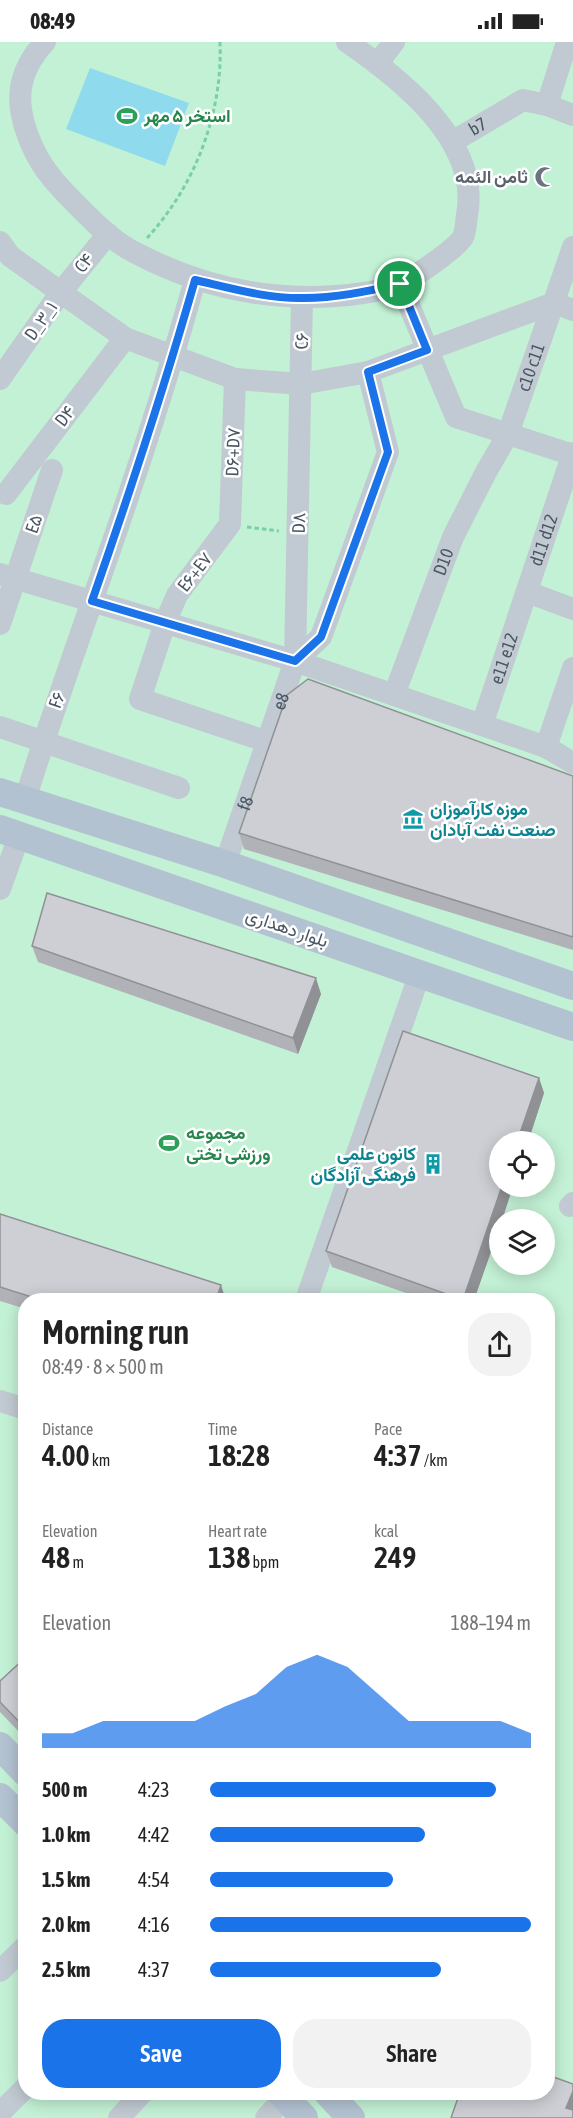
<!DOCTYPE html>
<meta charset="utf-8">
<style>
:root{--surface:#fff;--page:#f2f2f2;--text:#222;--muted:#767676;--accent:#1a73e8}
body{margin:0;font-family:"Asap Condensed",Vazirmatn,sans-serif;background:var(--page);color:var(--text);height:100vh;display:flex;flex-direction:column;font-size:22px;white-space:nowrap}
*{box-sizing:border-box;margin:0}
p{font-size:20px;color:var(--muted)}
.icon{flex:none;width:33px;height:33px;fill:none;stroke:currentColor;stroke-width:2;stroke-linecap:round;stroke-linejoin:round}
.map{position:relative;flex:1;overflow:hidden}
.details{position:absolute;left:18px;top:1251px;width:537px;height:807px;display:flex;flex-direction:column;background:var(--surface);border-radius:24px;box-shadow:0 3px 15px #0003}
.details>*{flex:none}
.buttons{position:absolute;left:489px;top:1089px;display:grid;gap:12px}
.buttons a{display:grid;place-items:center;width:66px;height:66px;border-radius:50%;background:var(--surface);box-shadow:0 3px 15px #0003;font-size:30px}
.pin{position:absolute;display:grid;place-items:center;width:51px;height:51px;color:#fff;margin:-26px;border:3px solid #fff;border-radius:50%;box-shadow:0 2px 6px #0007}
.round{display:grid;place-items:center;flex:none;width:63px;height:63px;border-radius:24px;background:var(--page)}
.headline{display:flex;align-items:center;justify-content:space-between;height:102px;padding:0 24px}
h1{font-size:33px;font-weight:600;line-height:45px}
.metrics{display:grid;grid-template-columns:repeat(3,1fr);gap:9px;height:102px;padding:6px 24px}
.metrics div{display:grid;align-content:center}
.metrics b{font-size:30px;font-weight:600}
.metrics small{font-size:16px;font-weight:400}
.metrics p{font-size:16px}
.chart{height:168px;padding:12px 24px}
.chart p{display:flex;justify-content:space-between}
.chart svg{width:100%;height:108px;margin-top:6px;fill:var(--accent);opacity:.7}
.button{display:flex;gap:12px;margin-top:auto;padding:12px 24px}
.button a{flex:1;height:69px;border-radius:24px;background:var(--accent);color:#fff;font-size:24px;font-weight:600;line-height:69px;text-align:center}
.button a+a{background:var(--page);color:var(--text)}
ul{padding:0 24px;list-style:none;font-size:20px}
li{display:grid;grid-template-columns:96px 72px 1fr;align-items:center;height:45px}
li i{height:15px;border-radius:8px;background:var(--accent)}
.status{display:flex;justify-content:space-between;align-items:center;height:42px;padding:0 30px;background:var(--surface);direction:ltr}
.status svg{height:16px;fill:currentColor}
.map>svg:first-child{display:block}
</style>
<div class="status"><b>08:49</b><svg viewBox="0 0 49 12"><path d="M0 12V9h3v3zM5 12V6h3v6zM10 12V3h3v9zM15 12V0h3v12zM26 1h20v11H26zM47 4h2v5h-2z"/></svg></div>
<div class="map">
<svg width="573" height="2076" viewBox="0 0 573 2076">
<rect width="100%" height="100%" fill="#f5f3f3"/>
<!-- park -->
<path fill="#c3f1d5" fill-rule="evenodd" d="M0 0H573V2076H0ZM500 1100H544V1144H500ZM500 1178H544V1222H500ZM26 1258H548V2050H26Z"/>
<!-- water -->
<polygon fill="#90daee" points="90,26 189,61 165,124 66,87"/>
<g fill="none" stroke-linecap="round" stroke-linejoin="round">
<!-- path -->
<g stroke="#7ad0a6" stroke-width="3" stroke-dasharray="4.5 3" stroke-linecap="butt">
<path d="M147 196C195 144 223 71 220 0"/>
<polyline points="247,485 279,489"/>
</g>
<!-- minor -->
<g stroke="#c1cad2" stroke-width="22">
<path d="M45 0C13 34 15 68 34 108 44 129 59 145 75 161 93 179 112 199 134 210 196 243 265 259 335 254 353 253 386 249 402 241 414 235 456 207 463 195 466 189 466 179 467 173 481 100 401 37 347 0"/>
<polyline points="377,22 394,0"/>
<polyline points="547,63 567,0"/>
<path id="s1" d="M452 100 523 58 547 63 573 73"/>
<polyline points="0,200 10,214 125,296 235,337 301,342 368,330 554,261 573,268"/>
<polyline points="400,242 456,375 573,413"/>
<polyline points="0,337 61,250 108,192"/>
<polyline points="235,337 230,482 177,553 165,581 140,657 268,700"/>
<polyline points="6,452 125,296"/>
<polyline points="0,532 295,619 546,705 573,721"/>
<polyline points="527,550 573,567"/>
<polyline points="0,582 52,428"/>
<polyline points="295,619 321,595 388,410 368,330"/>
<path id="s2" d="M394 653 453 495 486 430 508 392 573 205"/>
<path id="s3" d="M482 683 573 411"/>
<polyline points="0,685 179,746"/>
<polyline points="546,705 573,626"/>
<path d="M25 758C57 655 95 554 129 452 153 381 175 310 195 238"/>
<path id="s4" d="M225 822 295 619 302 256"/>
<polyline points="0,847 19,794"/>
<polyline points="570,1164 573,1161"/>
<polyline points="306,1258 420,931"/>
<polyline points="0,1359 26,1367"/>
<polyline points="0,1929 26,1904"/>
<polyline points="0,2071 26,2045"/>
<polyline points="119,2076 143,2050"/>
<polyline points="266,2076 285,2055"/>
</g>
<!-- major -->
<g stroke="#b3c2d1" stroke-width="28">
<polyline points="0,750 225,822 573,944"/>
<polyline points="0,787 573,985"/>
<polyline points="0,1704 26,1731"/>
<polyline points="0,1755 26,1781"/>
<polyline points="280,2050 304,2076"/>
<polyline points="327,2050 351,2076"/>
</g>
</g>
<!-- wall -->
<g fill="#b0b2b7">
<polygon points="573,734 573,908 244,807 239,791"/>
<polygon points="32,904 321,952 298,1012 38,920"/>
<polygon points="539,1036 544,1051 502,1178 500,1178 500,1184 474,1258 426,1258 332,1225 326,1209"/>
<polygon points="0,1172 226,1258 26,1258 26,1267 0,1259"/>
<polygon points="26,1615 26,1697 0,1670 0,1639"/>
</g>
<!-- shaded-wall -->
<g fill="#909195">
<polygon points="316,936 321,952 298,1012 293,996"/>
<polygon points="539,1036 544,1051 528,1100 517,1100"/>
<polygon points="502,1144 513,1144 502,1178 500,1178 500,1184 474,1258 463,1258"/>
<polygon points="221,1243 226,1258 216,1258"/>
<polygon points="573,2049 573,2076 566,2066"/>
</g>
<!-- building -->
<g fill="#cdcfd5" stroke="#909195" stroke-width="1.5">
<polygon points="308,637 573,734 573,895 239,791 287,653"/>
<polygon points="47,851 316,936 293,996 32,904"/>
<polygon points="403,989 539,1036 517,1100 500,1100 500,1144 502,1144 463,1258 326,1209"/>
<polygon points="0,1172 221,1243 216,1258 41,1258 0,1245"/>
<polygon points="26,1615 26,1687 0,1660 0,1639"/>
<polygon points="548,2033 573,2042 573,2049 566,2066 573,2068 573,2076 451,2076 460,2050 548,2050"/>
</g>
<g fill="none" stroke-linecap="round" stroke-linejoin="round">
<!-- route casing -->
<g stroke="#fff" stroke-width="12">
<path id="route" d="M195 238C230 246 268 257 304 256 337 256 368 249 400 242L427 308 368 330 388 410 321 595 295 619 92 559C129 453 164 346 195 238Z"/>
</g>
<!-- route -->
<use href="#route" stroke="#1a73e8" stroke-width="8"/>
</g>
<!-- icons -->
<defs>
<g id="stadium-bare" transform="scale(1.62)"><path d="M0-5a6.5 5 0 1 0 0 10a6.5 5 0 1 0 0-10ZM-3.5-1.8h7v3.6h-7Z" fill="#2e9e5b" stroke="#fff" stroke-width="2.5" paint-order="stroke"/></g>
<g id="mosque-bare" transform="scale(1.62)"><path d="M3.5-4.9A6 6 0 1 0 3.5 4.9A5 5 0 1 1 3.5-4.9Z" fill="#6b7280" stroke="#fff" stroke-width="2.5" paint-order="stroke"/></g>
<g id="museum-bare" transform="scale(1.62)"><path d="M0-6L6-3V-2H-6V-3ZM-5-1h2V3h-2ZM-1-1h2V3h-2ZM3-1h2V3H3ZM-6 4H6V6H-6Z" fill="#0f9aa8" stroke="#fff" stroke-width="2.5" paint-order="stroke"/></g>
<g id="building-bare" transform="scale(1.62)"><path d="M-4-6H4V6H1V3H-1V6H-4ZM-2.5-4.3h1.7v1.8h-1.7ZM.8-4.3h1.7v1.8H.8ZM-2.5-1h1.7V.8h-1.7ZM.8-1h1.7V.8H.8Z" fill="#0f9aa8" stroke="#fff" stroke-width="2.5" paint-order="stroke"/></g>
</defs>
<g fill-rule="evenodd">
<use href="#stadium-bare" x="127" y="74"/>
<use href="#mosque-bare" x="545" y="135"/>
<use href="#museum-bare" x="413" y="777"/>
<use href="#stadium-bare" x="169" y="1101"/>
<use href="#building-bare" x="433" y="1122"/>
</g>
<g text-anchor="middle" stroke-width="5" stroke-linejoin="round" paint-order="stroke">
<!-- leisure labels -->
<g font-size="18" font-weight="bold" fill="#27864d" stroke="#fff" text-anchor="start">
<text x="144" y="80">استخر ۵ مهر</text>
<text x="186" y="1097">مجموعه<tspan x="186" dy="21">ورزشی تختی</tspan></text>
</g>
<!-- street labels -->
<g font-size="18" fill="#4a5661" stroke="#fff">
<text dy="6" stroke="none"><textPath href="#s1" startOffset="30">b7</textPath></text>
<text transform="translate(84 221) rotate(-51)" y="6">C۴</text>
<text transform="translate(41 279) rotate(-55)" y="6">D_۳_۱</text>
<text transform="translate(302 299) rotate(-89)" y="6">C۶</text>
<text dy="6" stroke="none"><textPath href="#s2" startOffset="356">c10 c11</textPath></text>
<text transform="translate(65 374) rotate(-53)" y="6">D۴</text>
<text transform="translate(233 410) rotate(-88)" y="6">D۶+D۷</text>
<text transform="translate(299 481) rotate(-89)" y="6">D۸</text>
<text transform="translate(34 482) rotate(-71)" y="6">E۵</text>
<text dy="6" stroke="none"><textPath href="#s3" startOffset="195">d11 d12</textPath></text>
<text dy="6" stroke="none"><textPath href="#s2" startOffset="142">D10</textPath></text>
<text transform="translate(195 530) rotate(-52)" y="6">E۶+E۷</text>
<text dy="6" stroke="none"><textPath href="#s3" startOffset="70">e11 e12</textPath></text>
<text transform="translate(57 658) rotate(-71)" y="6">F۶</text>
<text dy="6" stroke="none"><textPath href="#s4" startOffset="172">e8</textPath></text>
<text dy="6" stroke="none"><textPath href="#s4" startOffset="64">f8</textPath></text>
<text transform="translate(287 886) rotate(19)" y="6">بلوار دهداری</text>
</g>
<!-- worship labels -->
<g font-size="18" font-weight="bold" fill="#5b616d" stroke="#fff" text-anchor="end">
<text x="528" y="141">ثامن الئمه</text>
</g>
<!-- culture labels -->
<g font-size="18" font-weight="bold" fill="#0d838f" stroke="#fff" text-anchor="start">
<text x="430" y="773">موزه کارآموزان<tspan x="430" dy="21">صنعت نفت آبادان</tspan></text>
<text x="416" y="1118" text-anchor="end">کانون علمی<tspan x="416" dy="21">فرهنگی آزادگان</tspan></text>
</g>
</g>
</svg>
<div class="buttons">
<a><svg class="icon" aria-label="locate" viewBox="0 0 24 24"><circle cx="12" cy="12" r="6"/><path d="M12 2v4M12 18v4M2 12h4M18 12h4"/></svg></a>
<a><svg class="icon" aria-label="layers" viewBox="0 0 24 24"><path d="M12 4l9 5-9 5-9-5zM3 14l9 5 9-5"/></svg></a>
</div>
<div class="pin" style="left:400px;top:242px;background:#1e9e55"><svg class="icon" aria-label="arrive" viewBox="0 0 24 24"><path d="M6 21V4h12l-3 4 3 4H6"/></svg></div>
<section class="details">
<div class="headline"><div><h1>Morning run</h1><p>08:49 · 8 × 500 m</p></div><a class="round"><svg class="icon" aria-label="share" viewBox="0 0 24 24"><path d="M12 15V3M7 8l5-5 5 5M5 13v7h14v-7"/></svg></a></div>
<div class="metrics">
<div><p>Distance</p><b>4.00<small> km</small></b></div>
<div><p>Time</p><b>18:28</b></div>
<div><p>Pace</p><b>4:37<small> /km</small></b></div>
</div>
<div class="metrics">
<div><p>Elevation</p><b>48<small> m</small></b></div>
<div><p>Heart rate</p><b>138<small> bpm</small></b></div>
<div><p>kcal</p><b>249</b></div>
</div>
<div class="chart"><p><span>Elevation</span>188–194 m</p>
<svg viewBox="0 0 160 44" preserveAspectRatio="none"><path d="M0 44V38L10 38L20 33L30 33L40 33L50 33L60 27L70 22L80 11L90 6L100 11L110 22L120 33L130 33L140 33L150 33L160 38V44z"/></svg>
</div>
<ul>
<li><b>500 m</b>4:23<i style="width:89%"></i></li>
<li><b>1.0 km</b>4:42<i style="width:67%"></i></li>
<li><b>1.5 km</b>4:54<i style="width:57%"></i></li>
<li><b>2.0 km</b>4:16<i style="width:100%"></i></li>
<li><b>2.5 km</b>4:37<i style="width:72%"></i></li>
</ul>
<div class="button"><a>Save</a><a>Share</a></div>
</section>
</div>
